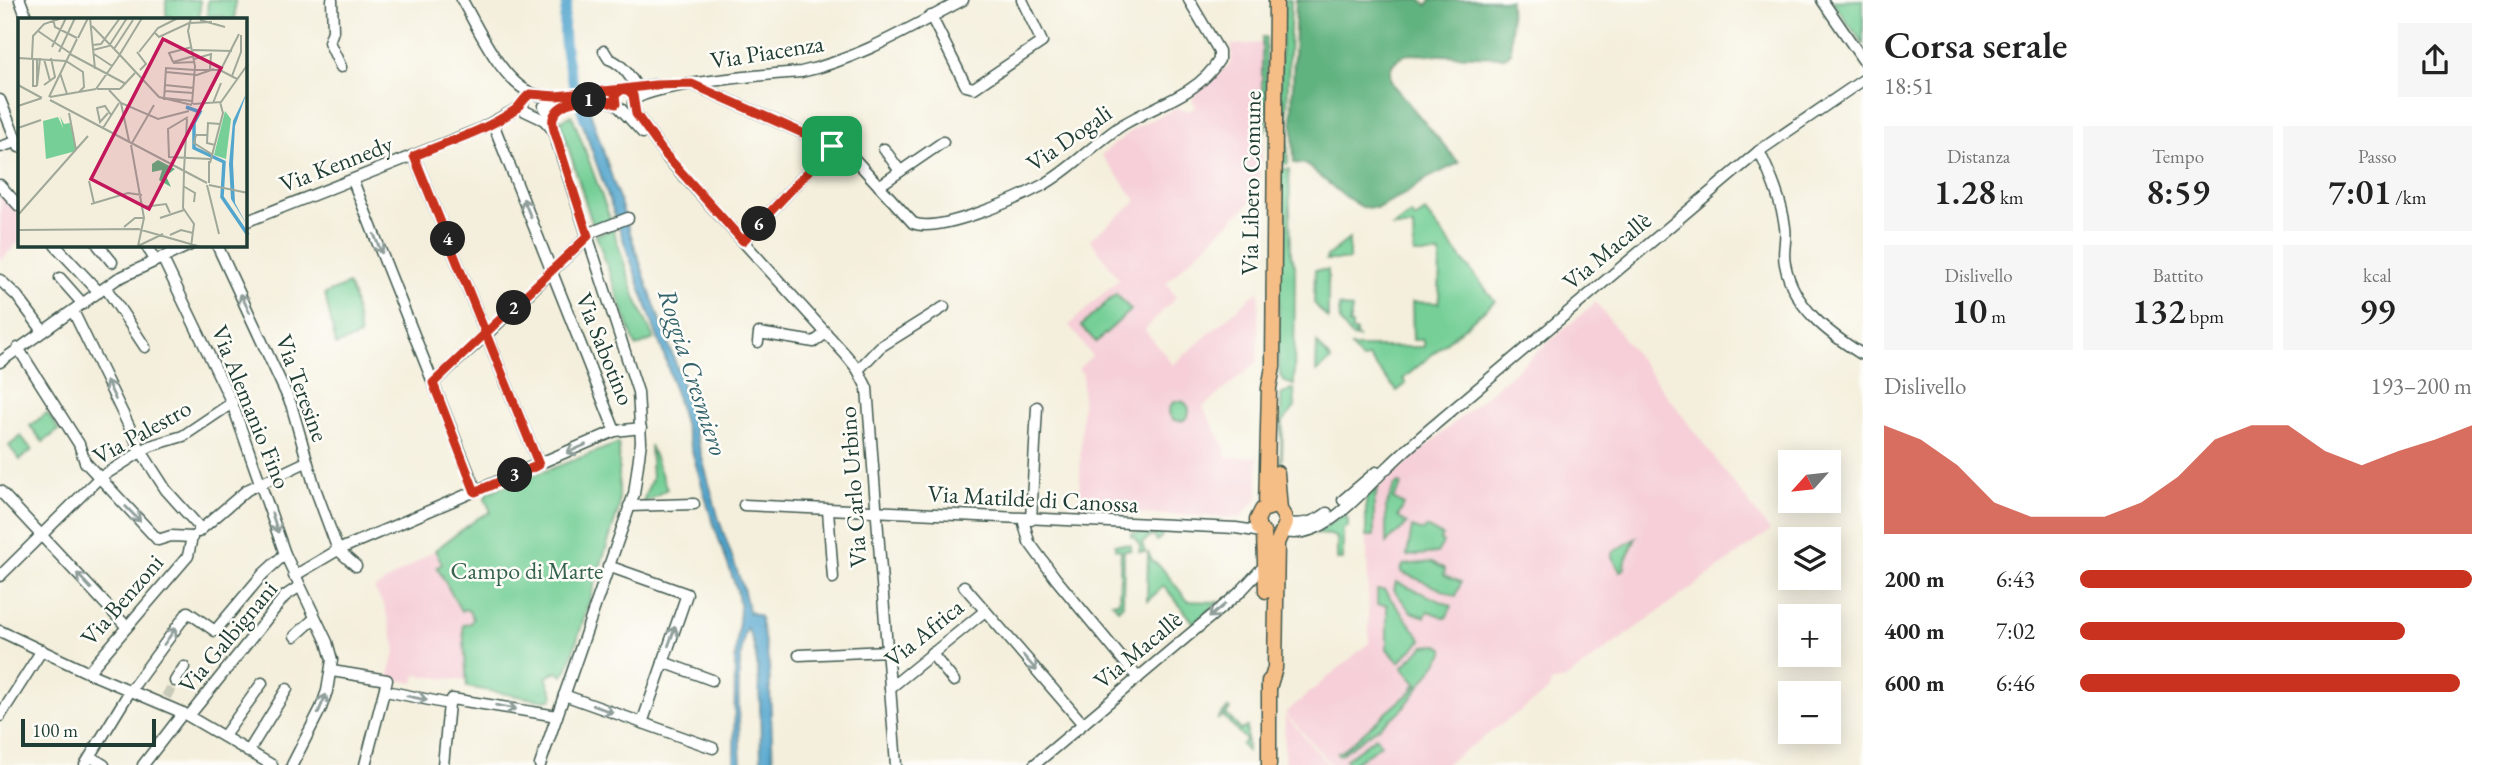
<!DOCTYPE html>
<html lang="it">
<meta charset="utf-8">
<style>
:root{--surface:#fff;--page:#f6f6f6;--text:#222;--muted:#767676;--accent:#c8321e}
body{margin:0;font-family:"EB Garamond",serif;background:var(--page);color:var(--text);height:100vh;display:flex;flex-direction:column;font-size:26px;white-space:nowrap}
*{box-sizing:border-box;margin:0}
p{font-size:23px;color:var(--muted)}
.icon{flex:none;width:38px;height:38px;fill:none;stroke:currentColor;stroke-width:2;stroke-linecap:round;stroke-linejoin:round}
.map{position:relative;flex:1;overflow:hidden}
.drawer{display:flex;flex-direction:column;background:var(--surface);width:630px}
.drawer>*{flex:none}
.needle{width:46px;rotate:243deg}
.tools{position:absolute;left:1778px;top:450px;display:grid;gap:14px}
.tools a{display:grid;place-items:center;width:63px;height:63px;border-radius:0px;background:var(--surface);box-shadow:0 4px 18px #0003;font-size:35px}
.scale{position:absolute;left:21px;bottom:18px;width:135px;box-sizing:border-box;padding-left:7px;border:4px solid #1f3d34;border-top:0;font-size:19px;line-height:24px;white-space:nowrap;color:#1f3d34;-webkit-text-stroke:5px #fdfcf7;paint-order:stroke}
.pin{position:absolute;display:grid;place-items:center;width:60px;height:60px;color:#fff;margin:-30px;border-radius:14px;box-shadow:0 4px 10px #0006}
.km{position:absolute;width:35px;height:35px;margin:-18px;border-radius:50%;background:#222;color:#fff;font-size:19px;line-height:35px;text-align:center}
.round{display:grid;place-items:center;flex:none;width:74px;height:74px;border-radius:0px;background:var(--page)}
.headline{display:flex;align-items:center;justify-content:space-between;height:119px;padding:0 21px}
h1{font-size:38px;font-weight:600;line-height:52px}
.metrics{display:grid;grid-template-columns:repeat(3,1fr);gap:10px;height:119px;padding:7px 21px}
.metrics div{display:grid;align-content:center;border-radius:0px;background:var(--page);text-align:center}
.metrics b{font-size:35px;font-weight:600}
.metrics small{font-size:19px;font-weight:400}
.metrics p{font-size:19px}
.chart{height:196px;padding:14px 21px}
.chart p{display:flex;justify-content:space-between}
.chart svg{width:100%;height:126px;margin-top:7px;fill:var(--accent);opacity:.7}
ul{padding:0 21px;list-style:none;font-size:23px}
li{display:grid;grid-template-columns:112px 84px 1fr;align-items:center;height:52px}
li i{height:18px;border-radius:9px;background:var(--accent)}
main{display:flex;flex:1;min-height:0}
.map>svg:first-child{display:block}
</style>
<main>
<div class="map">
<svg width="1863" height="765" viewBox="0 0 1863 765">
<rect width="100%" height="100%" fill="#fdfcf7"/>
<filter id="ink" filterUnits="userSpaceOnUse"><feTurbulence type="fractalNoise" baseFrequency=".0143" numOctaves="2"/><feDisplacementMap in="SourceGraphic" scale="14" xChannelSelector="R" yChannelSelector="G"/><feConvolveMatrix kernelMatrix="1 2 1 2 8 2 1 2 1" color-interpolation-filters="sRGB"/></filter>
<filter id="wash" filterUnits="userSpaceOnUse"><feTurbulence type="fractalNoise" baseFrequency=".00686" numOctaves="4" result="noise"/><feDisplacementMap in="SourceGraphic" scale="28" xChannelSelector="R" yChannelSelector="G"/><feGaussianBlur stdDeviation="1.57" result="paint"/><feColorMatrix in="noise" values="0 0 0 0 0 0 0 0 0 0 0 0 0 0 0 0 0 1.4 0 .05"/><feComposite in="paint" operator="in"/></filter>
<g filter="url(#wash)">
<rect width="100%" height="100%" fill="#f4efdc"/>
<!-- built -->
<g fill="#f6cfd8">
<polygon points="1262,43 1262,162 1259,165 1259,194 1166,283 1176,297 1145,330 1173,365 1259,290 1257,362 1203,407 1224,445 1226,457 1258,457 1258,497 1240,518 1079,511 1083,374 1078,369 1092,356 1069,325 1119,279 1090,239 1137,201 1101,155 1135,128 1176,108 1190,111 1196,106 1192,100 1196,93 1230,64 1232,59 1232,45"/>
<polygon points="0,192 19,212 19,242 0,261"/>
<polygon points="1596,302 1770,531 1564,680 1551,683 1548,691 1445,765 1332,765 1285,713 1369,643 1366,498"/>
<polygon points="435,550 442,564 438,566 462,609 469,611 472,614 471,623 463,626 467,681 416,675 414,683 388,678 396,649 384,605 374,589"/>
<polygon points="1285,715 1329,765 1284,765"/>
</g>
<!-- green -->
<g fill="#75cf96" stroke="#4a8665" stroke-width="2">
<polygon points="166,0 200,0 200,19 170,19 170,16 166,16"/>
<polygon points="208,0 235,0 235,19 224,19 224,16 207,16"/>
<polygon points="1285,0 1291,0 1287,109 1288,164 1280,164 1281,53"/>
<polygon points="1863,0 1863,44 1832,1"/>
<polygon points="1262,37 1266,37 1267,126 1262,136"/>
<polygon points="572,115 611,221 593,226 560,121"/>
<polygon points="1280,169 1289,169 1291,255 1295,265 1294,385 1285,382 1280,374 1278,356"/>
<polygon points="1425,212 1495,301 1403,379 1406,384 1397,391 1368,357 1362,360 1351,347 1424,347 1424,340 1413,340 1412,302 1439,303 1440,254 1414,254 1413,227 1393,227 1411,214 1415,219"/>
<polygon points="613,229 636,299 654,339 636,347 596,235"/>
<polygon points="1349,239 1349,260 1326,260 1327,256"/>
<polygon points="1315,270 1328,270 1328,319 1314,303"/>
<polygon points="348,284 353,295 360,336 336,345 325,294"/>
<polygon points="1116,294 1131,310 1096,342 1081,326"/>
<polygon points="1339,306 1352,309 1349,325 1352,325 1352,331 1356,331 1356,336 1359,338 1352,337 1340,322"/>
<polygon points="1317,343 1331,360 1317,372 1316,371"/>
<polygon points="1291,389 1294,389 1295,407 1283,422 1281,483 1281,395"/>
<circle cx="1179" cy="411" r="10"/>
<polygon points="47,413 59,430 43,442 30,426"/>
<polygon points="21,436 32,450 20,460 9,446"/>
<polygon points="619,443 619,508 568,668 563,676 556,672 546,677 553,695 551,699 540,700 467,687 463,625 471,623 473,618 469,611 465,609 461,611 437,567 442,564 435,550 478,518 491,512 485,498 487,493"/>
<polygon points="650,445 667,489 642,504 652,478"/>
<polygon points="1399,483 1402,484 1393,499 1404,505 1398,517 1407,524 1386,543 1386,507 1394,486"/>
<polygon points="1378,487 1374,503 1374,536 1366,536 1366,498"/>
<polygon points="1343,514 1348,519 1348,527 1343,528 1343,560 1337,560 1337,538 1331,535 1316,534"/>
<polygon points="1412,527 1423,531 1426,527 1443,536 1440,540 1443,543 1437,553 1407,556"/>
<polygon points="1131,533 1162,534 1162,536 1157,541 1153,535 1142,543 1145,552 1139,552 1140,546 1134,537 1131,537"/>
<polygon points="1636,538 1624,564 1625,568 1620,571 1612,557 1612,553"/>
<polygon points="1115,544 1131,545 1131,550 1124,550 1123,604 1118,609 1112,602 1119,602 1121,550 1115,549"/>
<polygon points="1148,552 1152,561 1161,567 1188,601 1219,602 1194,623 1164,586 1147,601"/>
<polygon points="1432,562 1445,569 1444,575 1461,582 1456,596 1401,572 1403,565"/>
<polygon points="1396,582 1452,606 1446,618 1428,611 1425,617 1411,612 1394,590"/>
<polygon points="1377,590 1384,590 1422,640 1399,662 1387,649 1387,605 1377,605"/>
<polygon points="1438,645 1444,648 1444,653 1419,687 1402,667 1424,646"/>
<polygon points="1415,685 1418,689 1401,711 1340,755 1337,754 1337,752 1342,751 1413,690 1412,688"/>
<polygon points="1228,708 1230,709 1226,714 1241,730 1247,727 1247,751 1241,745 1246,740 1223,716 1217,720"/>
<polygon points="1376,737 1381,744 1352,765 1348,765 1346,759"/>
</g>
<!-- forest -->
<path fill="#60b27f" stroke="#40785a" stroke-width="2" d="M1296 0H1421L1427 5 1431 0H1510L1511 52 1505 57 1406 54C1392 60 1386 71 1393 85L1459 163 1428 178 1405 194 1377 208 1362 207 1344 196 1305 164 1294 163 1292 110Z"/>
<!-- water -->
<path fill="#52a5cd" stroke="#387180" stroke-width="2" d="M589 108 648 287 678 370 719 520 743 588 749 612 760 616 769 665 773 765H761C760 738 763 645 746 628 735 668 739 723 741 765H734L735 660 740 611 737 590 712 520 666 361 578 111Z"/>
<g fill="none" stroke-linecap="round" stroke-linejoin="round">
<!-- canal -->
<path stroke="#52a5cd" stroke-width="10" d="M568 0C556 38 573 84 585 120"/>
</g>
</g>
<g filter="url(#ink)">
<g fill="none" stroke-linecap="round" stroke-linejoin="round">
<!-- minor-tunnel -->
<polyline stroke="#c9cbba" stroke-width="10" stroke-dasharray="10 5" stroke-linecap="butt" points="166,697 175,681"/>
<!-- minor casing -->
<g stroke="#3f584d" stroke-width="13">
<g id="minor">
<polyline points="20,0 27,19"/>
<polyline points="332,0 333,31 329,42 341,67"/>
<path d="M462 0C478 28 505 89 538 95 564 100 595 92 620 90"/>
<polyline points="1822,0 1863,60"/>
<polyline points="931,16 966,86 974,88 1042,42 1022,0"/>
<path d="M604 51 609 59C621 63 631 77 637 88"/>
<path d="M692 84 850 154 913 223C938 234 1017 199 1043 185 1072 169 1095 142 1124 124 1157 104 1198 95 1219 60V51L1189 0"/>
<polyline points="626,90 654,85"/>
<polyline points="525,98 522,105 525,111 544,120 553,130"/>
<polyline points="0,100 19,147"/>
<path d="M634 100C653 84 771 74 801 72 859 59 911 27 963 0"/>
<polyline points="633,103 636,114 669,160 846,355 858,370 867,388 896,765"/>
<path d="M544 106C565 100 596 95 616 104"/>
<polyline points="620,108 643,133"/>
<polyline points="494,126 615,431"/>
<polyline points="0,147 19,141"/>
<polyline points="884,149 900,171"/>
<path d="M1759 151C1770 174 1782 201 1785 227 1787 239 1782 252 1785 264 1793 307 1828 333 1863 355"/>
<polyline points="414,156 539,465"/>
<polyline points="353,181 476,491"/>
<polyline points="0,185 19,206"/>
<polyline points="879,186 943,142"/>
<polyline points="245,222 480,129 513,111 523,103"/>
<polyline points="587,234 628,218"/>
<polyline points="743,241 832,146"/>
<polyline points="55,245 99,292"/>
<polyline points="98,245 112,262"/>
<polyline points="146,245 155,260"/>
<polyline points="217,245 291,404 315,488 338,550 356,566"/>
<polyline points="162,257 232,403 285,554 327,642 332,660 327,691 321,708 292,765"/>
<polyline points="60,278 83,304"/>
<polyline points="0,280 17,296 43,331"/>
<polyline points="106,288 145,347"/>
<polyline points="73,311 141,451 166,490 201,529"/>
<polyline points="758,342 759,333 814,342 826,333"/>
<polyline points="18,348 79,444 85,462 158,540 171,536 192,537"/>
<polyline points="0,362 117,279 190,245"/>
<polyline points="858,370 880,347 944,307"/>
<polyline points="433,383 487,334 588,236"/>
<polyline points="0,491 126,626"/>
<polyline points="1343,500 1376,472"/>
<polyline points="744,505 1236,528 1262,532"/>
<polyline points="629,506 694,504"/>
<polyline points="828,510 833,578"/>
<polyline points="1023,519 1029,542 1056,579 1138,678"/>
<polyline points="1031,520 1037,407"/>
<path d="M1286 523C1302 525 1314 523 1327 513"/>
<path d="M1282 531C1322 544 1364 489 1390 465 1403 452 1417 440 1431 428L1759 151 1863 80"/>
<polyline points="198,532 247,490 306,462"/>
<polyline points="608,566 687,594 642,723"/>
<polyline points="0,576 98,479 150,446 183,436 232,403"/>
<polyline points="294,576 338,550 615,431 641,428"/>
<polyline points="964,586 1083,724"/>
<polyline points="0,631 91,674 183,713 272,765"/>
<polyline points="295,636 315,618"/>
<polyline points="931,653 954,681"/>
<polyline points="799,655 887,651"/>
<polyline points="663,662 712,680"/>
<polyline points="332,671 387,680 365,765"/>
<polyline points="91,674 91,669 188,556 192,537"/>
<polyline points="175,681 184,667"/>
<polyline points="890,688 985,611"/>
<polyline points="386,691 449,704"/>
<polyline points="564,695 713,748"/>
<polyline points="0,716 42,650"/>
<polyline points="189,716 285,596 300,586"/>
<polyline points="224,736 262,683"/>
<polyline points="248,752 287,689"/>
<polyline points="91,757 104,765"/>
<polyline points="85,765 130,691 188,612 215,631 263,574 285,554"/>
<polyline points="143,765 183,713"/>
<polyline points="443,765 449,704 452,699 557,716"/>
<polyline points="540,765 634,494 641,442 638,392 553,130 553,122 544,107"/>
<polyline points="1034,765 1239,593 1266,564"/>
</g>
</g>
<!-- major casing -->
<g stroke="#3f584d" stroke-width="17">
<g id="major">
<polyline points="1266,508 1269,388 1273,367 1276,0"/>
<polyline points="1266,591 1264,534 1259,528 1257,520 1262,510 1272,507"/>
<polyline points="1269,681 1269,765"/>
<polyline points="1269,688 1275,668 1277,543 1286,523 1284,516 1280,510 1277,473"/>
</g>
</g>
<!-- minor -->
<use href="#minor" stroke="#fff" stroke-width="10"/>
<!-- major -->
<use href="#major" stroke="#f6be87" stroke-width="14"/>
</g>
<!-- one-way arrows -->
<defs><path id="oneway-shaft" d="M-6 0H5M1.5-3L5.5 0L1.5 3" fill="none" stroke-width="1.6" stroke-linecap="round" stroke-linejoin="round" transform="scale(1.75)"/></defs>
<g stroke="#8f9e9a">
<use href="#oneway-shaft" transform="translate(527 208) rotate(-112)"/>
<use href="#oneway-shaft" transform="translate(378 244) rotate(68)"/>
<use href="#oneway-shaft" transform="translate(245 303) rotate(-117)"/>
<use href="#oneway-shaft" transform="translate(111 390) rotate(-115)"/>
<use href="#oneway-shaft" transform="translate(576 449) rotate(156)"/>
<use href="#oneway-shaft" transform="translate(133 514) rotate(46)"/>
<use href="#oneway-shaft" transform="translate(275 523) rotate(72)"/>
<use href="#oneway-shaft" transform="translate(84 581) rotate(-133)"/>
<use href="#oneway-shaft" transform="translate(1217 611) rotate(140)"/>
<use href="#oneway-shaft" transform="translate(170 636) rotate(-54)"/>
<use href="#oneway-shaft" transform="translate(672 636) rotate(-70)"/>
<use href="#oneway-shaft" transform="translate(1030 663) rotate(49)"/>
<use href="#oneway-shaft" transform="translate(417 698) rotate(12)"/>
<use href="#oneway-shaft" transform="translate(322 704) rotate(-67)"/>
<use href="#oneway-shaft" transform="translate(506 707) rotate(10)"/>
<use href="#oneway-shaft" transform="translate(603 709) rotate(20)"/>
</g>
</g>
<g fill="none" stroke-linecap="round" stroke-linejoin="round" filter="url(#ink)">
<!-- route casing -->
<g stroke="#fff" stroke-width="14">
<path id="route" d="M832 146 692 84 655 85 623 89 615 95 616 104C601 97 559 97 553 118 552 122 553 126 554 130L588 236 433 383 475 492 539 465 414 156C447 142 485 131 515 110 521 105 523 99 530 94L556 96 623 89 629 91 633 95 636 114 664 153 743 241 832 146"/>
</g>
<!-- route -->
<use href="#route" stroke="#c8321e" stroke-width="9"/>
</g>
<g text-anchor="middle" stroke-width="5" stroke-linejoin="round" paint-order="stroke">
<!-- street labels -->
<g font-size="24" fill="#1f3d34" stroke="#fdfcf7">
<text transform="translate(767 52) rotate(-9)" y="8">Via Piacenza</text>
<text transform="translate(1069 138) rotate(-35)" y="8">Via Dogali</text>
<text transform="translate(336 164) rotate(-21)" y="8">Via Kennedy</text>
<text transform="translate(1251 183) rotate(-89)" y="8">Via Libero Comune</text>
<text transform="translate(1607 251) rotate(-40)" y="8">Via Macallè</text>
<text transform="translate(605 349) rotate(68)" y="8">Via Sabotino</text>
<text transform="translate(302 388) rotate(70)" y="8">Via Teresine</text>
<text transform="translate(251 407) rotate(68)" y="8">Via Alemanio Fino</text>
<text transform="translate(142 432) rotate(-29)" y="8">Via Palestro</text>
<text transform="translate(853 487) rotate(-94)" y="8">Via Carlo Urbino</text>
<text transform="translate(1033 499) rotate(3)" y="8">Via Matilde di Canossa</text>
<text transform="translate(122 600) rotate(-49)" y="8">Via Benzoni</text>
<text transform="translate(924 633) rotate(-39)" y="8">Via Africa</text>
<text transform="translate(228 637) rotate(-50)" y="8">Via Galbignani</text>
<text transform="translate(1138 650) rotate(-40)" y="8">Via Macallè</text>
</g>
<!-- park labels -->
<g font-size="24" fill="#34624c" stroke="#fdfcf7">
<text x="527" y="579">Campo di Marte</text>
</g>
<!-- water labels -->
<g font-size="26" font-style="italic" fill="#31616a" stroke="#fdfcf7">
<text transform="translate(693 372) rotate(72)" y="9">Roggia Cresmiero</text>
</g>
</g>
<!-- overview -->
<g transform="translate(18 18)">
<rect width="229" height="229" fill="#f4efdc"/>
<path d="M207 93 213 101 208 141 196 137ZM42 98 46 106 52 105 58 133 28 141 25 103 40 99 45 110Z" fill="#75cf96"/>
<path d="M140 142 157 151 148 158 153 169 141 162 144 152 134 154V146Z" fill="#60b27f"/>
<path d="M229 74 217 108 215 145 217 185 229 207 213 181 211 146 215 103Z" fill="#52a5cd"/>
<path fill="none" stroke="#52a5cd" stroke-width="3.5" d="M168 89 182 94 176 105V130L206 144 204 179 230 217"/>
<path fill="none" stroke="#9fa899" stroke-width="2" d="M72 0 77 51M173 0 170 13 177 48 174 86M35 1 37 9 59 20M182 2 207 9M74 8 101 36M20 13 52 35M137 15 141 19 171 5 194 4M60 20 70 0M75 27 83 26 102 0M34 29 48 0M96 31 115 2M75 32 91 28 109 0M175 32 214 33M41 34 57 0M119 34 128 46 122 52M121 34 140 10 160 0M52 36 108 66M76 36 94 48M101 36 141 79 174 87M0 40 48 43 65 54 66 69 61 74M14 40 15 18 26 6 44 0M15 40V68H19M19 40V68M26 41 32 63M99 41 124 0M176 41 193 36 192 51M155 44 151 35 174 29M155 44 176 38M155 45 176 44M177 52H202L219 61M148 54 179 57 196 51M42 55 49 76M214 58 223 34V17M0 67 24 80M26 67 37 59 33 40M147 67 176 70M19 68 22 40M78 71 99 41M79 71H102M102 71 117 55M91 72 103 85 140 101 171 93M147 73 175 75M31 79 59 21M32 79 78 71M146 80 174 83M32 82 189 165M146 82 148 50 177 52M103 85 111 123M186 85 221 16M195 85 203 65M175 86 203 84 230 46M0 88 24 80M51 95 58 132M90 95 82 104 79 90 87 88 93 97M170 99 150 111 151 139 192 141M0 110 23 102M85 110 101 85M190 117H178L176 125 195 137M114 125 136 87M113 127 126 200 120 228M197 127 189 125 190 105 202 106M191 143V165M192 145 205 95 202 84M166 152 169 101M166 154 165 190 176 206 173 229M71 163 76 185M189 167 201 216M191 167 230 175M165 168 177 175 176 184M73 186 110 175 124 177M125 189 148 186 152 195M0 197 70 118M142 200 166 192M106 209 117 200H126M0 212 120 211 183 229M152 217 163 212 175 215M120 228 145 216"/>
<path fill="#c2185b" fill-opacity="0.15" stroke="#c2185b" stroke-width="3.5" d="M145 21 203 50 131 191 73 161Z"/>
<rect width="229" height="229" fill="none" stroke="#1f3d34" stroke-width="3.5"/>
</g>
</svg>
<div class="tools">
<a><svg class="needle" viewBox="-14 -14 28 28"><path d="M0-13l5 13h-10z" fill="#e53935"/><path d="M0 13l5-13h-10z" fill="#767676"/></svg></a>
<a><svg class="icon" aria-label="layers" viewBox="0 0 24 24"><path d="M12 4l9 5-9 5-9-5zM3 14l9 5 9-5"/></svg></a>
<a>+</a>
<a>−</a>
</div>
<div class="scale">100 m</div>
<div class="pin" style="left:832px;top:146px;background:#1e9e55"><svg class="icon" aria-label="arrive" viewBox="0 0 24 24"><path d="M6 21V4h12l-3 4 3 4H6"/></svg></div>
<b class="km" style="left:589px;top:100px">1</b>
<b class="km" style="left:514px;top:308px">2</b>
<b class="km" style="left:515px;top:475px">3</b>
<b class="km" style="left:448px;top:239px">4</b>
<b class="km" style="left:759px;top:224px">6</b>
</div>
<section class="drawer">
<div class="headline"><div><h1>Corsa serale</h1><p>18:51</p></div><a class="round"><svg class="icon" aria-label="share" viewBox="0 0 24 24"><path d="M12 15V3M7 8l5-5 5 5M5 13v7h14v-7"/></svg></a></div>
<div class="metrics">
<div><p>Distanza</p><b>1.28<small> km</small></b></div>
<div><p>Tempo</p><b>8:59</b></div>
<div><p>Passo</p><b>7:01<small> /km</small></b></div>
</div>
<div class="metrics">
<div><p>Dislivello</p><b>10<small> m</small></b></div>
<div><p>Battito</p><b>132<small> bpm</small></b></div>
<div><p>kcal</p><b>99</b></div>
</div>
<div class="chart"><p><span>Dislivello</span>193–200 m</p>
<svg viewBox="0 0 160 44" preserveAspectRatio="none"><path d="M0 44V6L10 11L20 20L30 33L40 38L50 38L60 38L70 33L80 24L90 11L100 6L110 6L120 15L130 20L140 15L150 11L160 6V44z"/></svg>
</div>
<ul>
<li><b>200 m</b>6:43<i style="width:100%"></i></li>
<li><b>400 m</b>7:02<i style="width:83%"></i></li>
<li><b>600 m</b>6:46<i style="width:97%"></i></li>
</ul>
</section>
</main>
